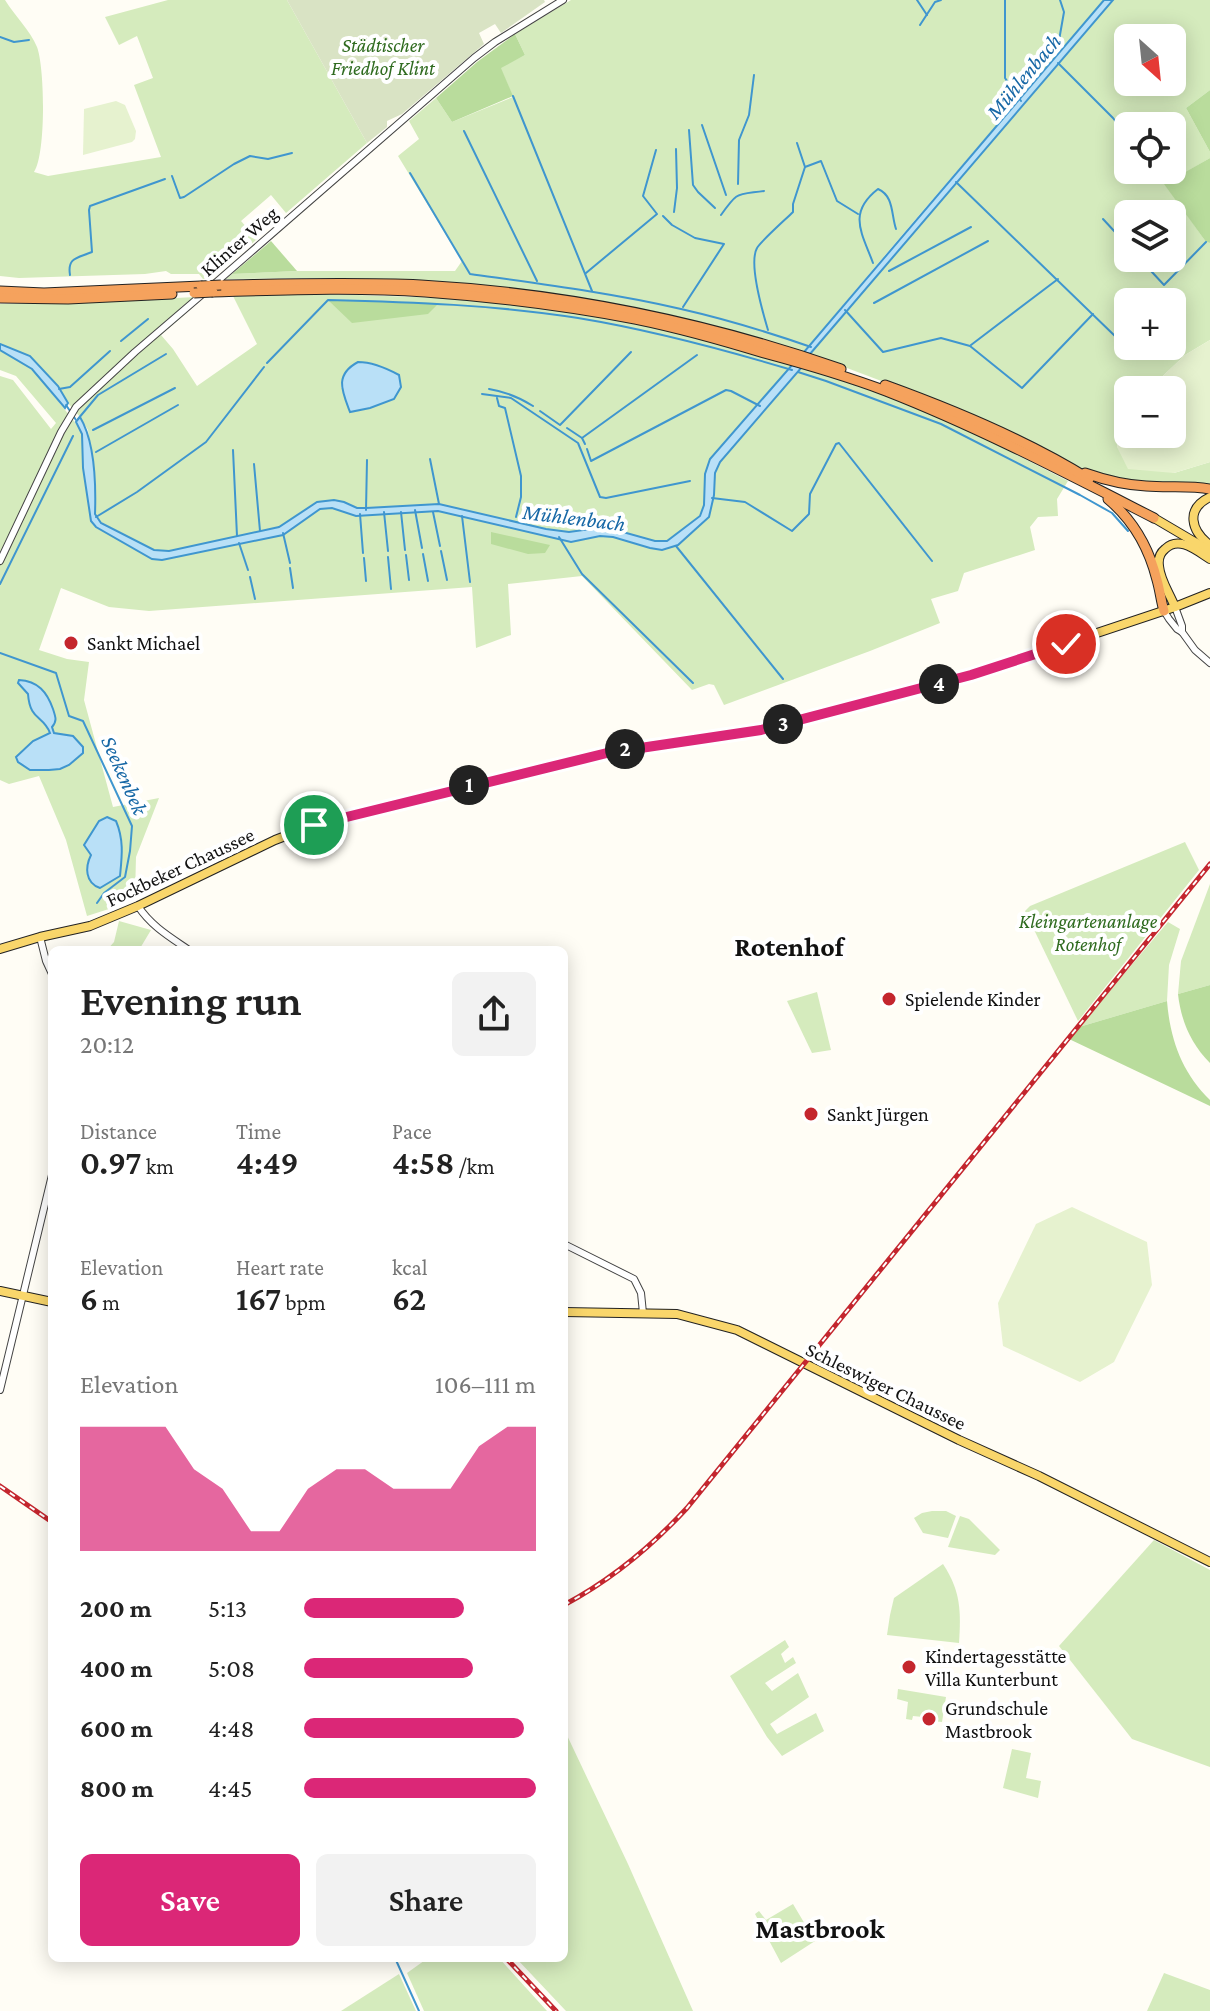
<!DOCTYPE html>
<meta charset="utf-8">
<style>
:root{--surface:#fff;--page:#f2f2f2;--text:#222;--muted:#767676;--accent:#db2777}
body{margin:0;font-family:"Crimson Pro",serif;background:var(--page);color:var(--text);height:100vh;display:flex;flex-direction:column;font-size:30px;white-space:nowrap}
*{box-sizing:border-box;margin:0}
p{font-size:26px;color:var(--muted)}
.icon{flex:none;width:44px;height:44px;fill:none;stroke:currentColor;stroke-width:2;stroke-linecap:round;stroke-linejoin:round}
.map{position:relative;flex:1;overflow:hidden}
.sheet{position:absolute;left:48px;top:946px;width:520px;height:1016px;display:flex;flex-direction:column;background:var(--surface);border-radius:12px;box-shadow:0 4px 20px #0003}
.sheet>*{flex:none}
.needle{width:52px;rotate:153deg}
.buttons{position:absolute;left:1114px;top:24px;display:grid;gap:16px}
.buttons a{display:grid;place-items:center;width:72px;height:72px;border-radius:12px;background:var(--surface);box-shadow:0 4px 20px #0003;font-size:40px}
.pin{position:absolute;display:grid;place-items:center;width:68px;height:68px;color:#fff;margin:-34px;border:4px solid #fff;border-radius:50%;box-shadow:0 2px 8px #0007}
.km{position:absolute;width:40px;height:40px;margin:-20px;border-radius:50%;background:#222;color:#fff;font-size:22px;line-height:40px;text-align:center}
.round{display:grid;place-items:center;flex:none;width:84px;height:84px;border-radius:12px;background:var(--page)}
.summary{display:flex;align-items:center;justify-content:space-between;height:136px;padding:0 32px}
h1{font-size:44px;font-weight:600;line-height:60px}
.figures{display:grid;grid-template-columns:repeat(3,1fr);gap:12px;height:136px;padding:8px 32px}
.figures div{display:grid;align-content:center}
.figures b{font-size:34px;font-weight:600}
.figures small{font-size:22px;font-weight:400}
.figures p{font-size:22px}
.chart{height:224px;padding:16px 32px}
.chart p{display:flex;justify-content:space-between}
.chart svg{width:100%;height:144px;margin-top:8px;fill:var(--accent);opacity:.7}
.action{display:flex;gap:16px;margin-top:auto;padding:16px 32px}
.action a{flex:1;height:92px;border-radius:12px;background:var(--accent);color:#fff;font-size:32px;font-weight:600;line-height:92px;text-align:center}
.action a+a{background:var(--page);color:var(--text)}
ul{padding:0 32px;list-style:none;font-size:26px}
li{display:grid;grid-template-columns:128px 96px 1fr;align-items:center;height:60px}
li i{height:20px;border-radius:10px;background:var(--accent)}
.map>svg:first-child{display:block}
</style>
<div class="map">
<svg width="1210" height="2011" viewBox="0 0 1210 2011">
<rect width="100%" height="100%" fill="#fffdf5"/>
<!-- green -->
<g fill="#d5ebbd" fill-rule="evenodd">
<path d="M0 0H5C15 16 30 30 37 47 45 68 46 155 34 172L48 176 161 157 134 85 153 78 137 36 119 45 105 17 168 0H287L367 143 286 213 271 195 241 221 257 239 214 277 203 279 199 274H171L166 271 145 274 19 278 0 276Z"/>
<path d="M571 0H1105C1004 117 902 233 804 352L437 282 334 278 226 279 232 274 297 271H455L462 261 398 156 419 139 409 121 436 98 452 122 513 97 500 67 525 55 515 34Z"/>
<path d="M1113 0H1210V90L1186 108 1210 152V158L1165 184 1206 242 1210 243V340L1185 355 1148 390H1128V418L1123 425 1117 447 1174 473 1210 462V488L1142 484 1108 478 1077 468 929 399 810 354ZM1128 38H1172V82H1128ZM1128 126H1172V170H1128ZM1128 214H1172V258H1128ZM1128 302H1172V346H1128Z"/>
<path d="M232 294H327L444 298 561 310 691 335 792 365 705 479 704 505 700 517 667 541H655L605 527 569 532 546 529 439 504 366 508H357L344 502H317L279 527 169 551 153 550 101 522 95 514 91 454 88 430 80 417 68 403 58 386 30 356 0 344V304L101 302 195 297 181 307 192 308 161 335 173 349 197 386 257 344ZM363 362 392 371 341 388C343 372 348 367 363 362Z"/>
<path d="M0 350 32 369 78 426 82 434 83 468 91 521 96 527 152 559 162 560 283 535 320 509 332 508 356 516 438 511 571 542 600 536 613 537 650 548 663 550 709 517C713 499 712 479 720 462L802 367 909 404 984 438 1068 481 1057 499 1058 516 1038 517 1030 527 1035 550 964 573 958 591 931 599 940 623 870 651 724 705 714 685 709 684 692 690 582 576 508 584 511 635 476 648 472 587 149 611 109 607 61 588 39 650 67 659 89 662 84 700 113 807 159 798 136 857 135 896 112 908 87 916 66 840 39 776 9 784 0 780V376L13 380 51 429 56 423 16 376 0 370Z"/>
<polygon points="1185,842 1199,870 1078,1021 1025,911 1030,906"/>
<polygon points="1210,884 1210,985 1178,994 1181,961"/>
<polygon points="119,921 151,930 139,950 107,950 114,942"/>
<polygon points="1168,922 1180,929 1169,965 1167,1001 1079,1027"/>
<polygon points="817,992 831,1050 812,1053 787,1001"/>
<polygon points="932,1511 946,1511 956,1516 948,1538 923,1533 914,1518 922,1513"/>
<polygon points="960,1516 969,1519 1000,1550 995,1555 948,1547"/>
<polygon points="1154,1540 1210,1570 1210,1767 1132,1739 1059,1646"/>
<path d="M943 1564C961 1591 961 1612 959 1643L887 1635 890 1615 894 1598Z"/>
<polygon points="785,1640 789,1647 781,1654 785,1663 793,1657 796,1663 765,1683 772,1691 798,1673 809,1697 770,1724 777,1734 816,1713 824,1731 782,1756 767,1737 730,1676"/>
<polygon points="898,1689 946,1697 942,1722 923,1720 923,1717 913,1716 912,1720 906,1719 908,1702 897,1699"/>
<polygon points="564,1729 628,1864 693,2011 566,2011 516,1958 564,1958"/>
<polygon points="1012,1749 1031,1753 1026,1778 1041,1781 1038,1798 1003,1788"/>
<polygon points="793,1904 815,1941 781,1963 755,1914 759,1911 766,1920"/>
<polygon points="428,1958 499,1958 547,2011 424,2011 407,1973"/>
<polygon points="1164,1973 1210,1990 1210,2011 1147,2011"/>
<polygon points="399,1974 416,2011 341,2011"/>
</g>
<!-- forest -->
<g fill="#b9dc9c">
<polygon points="515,34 525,55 501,68 513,96 452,122 436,98 477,62"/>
<polygon points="1210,90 1210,152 1186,108"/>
<polygon points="1210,158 1210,243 1206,242 1164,184"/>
<polygon points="271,241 297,271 232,274"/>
<polygon points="328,300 439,303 428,314 352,323"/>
<polygon points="491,532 550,545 545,553 528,554 491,544"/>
<path d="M1210 985V1063C1191 1044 1181 1021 1178 994Z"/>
<path d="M1167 1001C1170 1039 1182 1073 1210 1100V1106L1069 1039 1079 1027Z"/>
</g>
<!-- cemetery -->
<polygon fill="#d9e3c4" points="287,0 544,0 545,2 501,33 495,24 479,33 484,44 402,114 387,121 387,127 367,143"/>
<!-- pitch -->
<g fill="#e6f2cf">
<polygon points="116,101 125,105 136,131 135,139 132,142 83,155 84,109"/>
<polygon points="1210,340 1210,462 1174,473 1128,469 1117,447 1123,425 1128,418 1128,434 1172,434 1172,390 1148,390 1185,355"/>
<polygon points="1072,1207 1147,1242 1152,1285 1114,1362 1080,1382 1003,1346 998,1303 1036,1224"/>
</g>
<!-- water -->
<g fill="#b9e0f7" stroke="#3f96cf" stroke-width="2">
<polygon points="1104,0 1113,0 810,354 804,352"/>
<polygon points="0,344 30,356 58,386 68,403 65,408 32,369 0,350"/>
<path d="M358 362C371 362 388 369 399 375L401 387 394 399 370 408 350 412C342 391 334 375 358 362Z"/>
<path d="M792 365 802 367 720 462 715 473 714 495 709 517 678 545 662 550 650 548 613 537 600 536 571 542 438 511 356 516 332 508 320 509 283 535 162 560 152 559 96 527 91 521 83 468 82 434 76 422 80 417C95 442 96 485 95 514L101 523 154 550 169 551 279 527 317 502 334 500 344 502 357 508H366L439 504 546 529 569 532 605 527 655 541H667L700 516 704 505 705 474 710 459Z"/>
<path d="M19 680C38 681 47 692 53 709 56 718 57 721 52 727L54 733 73 736 83 747V753L69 765 60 769 49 770H30L18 762 16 757 33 741 50 733C43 715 30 721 28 694L18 683Z"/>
<path d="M107 817 116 821C124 840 122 856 120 876L100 888C85 883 85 867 91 855L84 845 99 821Z"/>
</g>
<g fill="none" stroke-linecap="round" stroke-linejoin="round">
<!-- stream -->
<g stroke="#3f96cf" stroke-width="2">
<polyline points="917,0 927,15"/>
<polyline points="1005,0 1005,78 1021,101"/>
<polyline points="920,25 935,2 941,0"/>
<polyline points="0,37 14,42 29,40"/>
<polyline points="1058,46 1064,12 1060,0"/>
<polyline points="1058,63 1113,118 1128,138"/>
<polyline points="513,96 592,291"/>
<polyline points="702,125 726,195"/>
<polyline points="689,130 693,185 698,192 715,208"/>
<polyline points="464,131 537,281"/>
<polyline points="805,167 821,161 837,201 858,214"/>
<polyline points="1153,170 1162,181"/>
<path d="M410 173 470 274C541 284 612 293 681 309 725 319 768 332 811 347"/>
<polyline points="172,176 180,198 184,197 234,164 250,156 268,159 292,153"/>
<polyline points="956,182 1117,338"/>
<polyline points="738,184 739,140 749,115 754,75"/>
<polyline points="674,212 677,188 676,149"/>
<path d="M721 215C738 191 736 195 764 191"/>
<polyline points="663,216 672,225 695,238 724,244 683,307"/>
<polyline points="1103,219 1128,246"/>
<polyline points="1139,258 1164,285 1206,242"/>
<path d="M873 263C862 233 847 213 878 189 894 196 891 214 896 229"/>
<polyline points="889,271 971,227"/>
<polyline points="586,273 657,214 643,196 656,150"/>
<path d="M70 275C67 257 78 258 92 252L89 210 90 206 165 179"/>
<polyline points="874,303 988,241"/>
<polyline points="845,310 883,352 941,338 970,346 1022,388 1093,314"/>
<path d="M768 330C763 313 748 264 757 248 760 242 786 219 793 212V204L805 167 797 143"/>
<polyline points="121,341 148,319"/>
<polyline points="971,345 1058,279"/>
<path d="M267 363 328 300C412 302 496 305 578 318 651 330 722 349 792 370"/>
<polyline points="798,372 826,381 941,424 1080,495 1112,513 1128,531"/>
<polyline points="59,389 70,387 110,351"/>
<path d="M489 389C507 392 519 397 533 406"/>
<polyline points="482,394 511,398 578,443 600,497 606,498 690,481"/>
<polyline points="497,398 499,406 505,408 521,476 521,497 516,517"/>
<polyline points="66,405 76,420"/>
<polyline points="540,411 560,425 631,352"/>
<polyline points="78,419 98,395 166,354"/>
<polyline points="567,428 582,438 585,444"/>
<polyline points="93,430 175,388"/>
<polyline points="582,438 697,355"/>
<polyline points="587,449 591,461 726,390 731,391 760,406"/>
<polyline points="233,450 237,536"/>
<polyline points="96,452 178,405"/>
<polyline points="430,459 439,504"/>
<polyline points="254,464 260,531"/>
<polyline points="712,498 745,502 792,531 809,514 810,494 836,444 839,443 932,561"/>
<polyline points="366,510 367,460"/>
<polyline points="415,510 422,548"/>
<polyline points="384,512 388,551"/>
<polyline points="401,512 405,550"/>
<polyline points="433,512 440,546"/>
<polyline points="360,514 363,553"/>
<polyline points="462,516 470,582"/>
<polyline points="96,517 137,492 206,442 264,367"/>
<polyline points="283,533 290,563"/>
<polyline points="559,537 582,574 693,683"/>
<polyline points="239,543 248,570"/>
<polyline points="676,546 783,679"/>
<polyline points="441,551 447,580"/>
<polyline points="423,554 428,581"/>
<polyline points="406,555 409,580"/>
<polyline points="388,557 391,589"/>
<polyline points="364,558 366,581"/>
<polyline points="290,568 293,588"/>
<polyline points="250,577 255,599"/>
<polyline points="0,584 73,436"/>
<polyline points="0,653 56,673 69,716 83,721 132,826 130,851 125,877 104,893 97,903"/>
<polyline points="395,1958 419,2011"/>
</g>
<!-- minor casing -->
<g stroke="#444" stroke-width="8">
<g id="minor">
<polyline points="213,285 474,58 495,42 563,0"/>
<polyline points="0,561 61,432 76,407 135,352 205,292"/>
<polyline points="1175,607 1182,626 1182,632"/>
<polyline points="1164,611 1169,619 1177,629 1182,632 1195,650 1210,663"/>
<path d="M138 906C151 926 170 937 189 950"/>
<polyline points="40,937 46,961 52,974"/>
<polyline points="564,1244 634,1279 641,1293 643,1313"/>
<polyline points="0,1390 52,1175"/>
</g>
</g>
<!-- major casing -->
<g stroke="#222" stroke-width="10">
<g id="major">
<path d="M1210 497C1185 509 1191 531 1210 545"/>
<polyline points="1154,518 1210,551"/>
<path d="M1175 607C1170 594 1160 580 1159 566 1158 559 1160 553 1165 549 1179 535 1197 551 1210 559"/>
<polyline points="0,949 40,937 90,926 138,906 275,840 314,825 607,753 761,730 856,706 971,675 1175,607 1210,593"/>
<polyline points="0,1291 52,1302"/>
<polyline points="564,1312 677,1314 737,1330 959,1440 1039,1476 1210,1562"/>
</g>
</g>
<!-- highway casing -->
<g stroke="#222" stroke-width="11">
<g id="highway">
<path d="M221 285C287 284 354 282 421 285 564 293 706 322 841 369"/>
<polyline points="0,291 44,293 201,286"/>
<path d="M213 292C283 290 354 287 425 292 495 297 566 306 635 319 679 328 722 340 764 353 805 364 846 376 886 391 978 427 1066 473 1154 518"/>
<polyline points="0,298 68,299 172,294"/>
<path d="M885 385C954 410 1027 440 1089 479"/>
<path d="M1085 473C1105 480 1125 485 1146 486 1168 488 1189 485 1210 489"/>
<path d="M1108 499C1133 520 1149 548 1157 580 1160 590 1161 601 1164 611"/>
</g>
</g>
<!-- minor -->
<use href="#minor" stroke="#fff" stroke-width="6"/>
<!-- major -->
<use href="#major" stroke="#f9d66b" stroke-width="8"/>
<!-- highway -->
<use href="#highway" stroke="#f5a25d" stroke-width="9"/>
<!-- rail casing -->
<g stroke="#c4262e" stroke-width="5">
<g id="rail">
<polyline points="0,1486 52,1522"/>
<path d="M564 1605C611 1580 651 1547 687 1508L1210 864"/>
<polyline points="506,1958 556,2011"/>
</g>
</g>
<!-- rail -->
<use href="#rail" stroke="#fff" stroke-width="2" stroke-dasharray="6" stroke-linecap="butt"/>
<!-- highway-bridge casing -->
<g stroke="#222" stroke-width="11" stroke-linecap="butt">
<g id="highway-bridge">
<polyline points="201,286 221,285"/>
<polyline points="194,293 213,292"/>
</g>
</g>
<!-- highway-bridge -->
<use href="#highway-bridge" stroke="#f5a25d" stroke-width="9"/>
</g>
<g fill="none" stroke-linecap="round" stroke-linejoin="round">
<!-- route casing -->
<g stroke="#fff" stroke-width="16">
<polyline id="route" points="314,825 607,753 761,730 971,675 1066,644"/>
</g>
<!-- route -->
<use href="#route" stroke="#db2777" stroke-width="10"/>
</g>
<!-- markers -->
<g fill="#c4262e" stroke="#fff" stroke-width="3">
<circle cx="71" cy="643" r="8"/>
<circle cx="889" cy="999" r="8"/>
<circle cx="811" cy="1114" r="8"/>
<circle cx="909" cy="1667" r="8"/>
<circle cx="929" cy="1719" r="8"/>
</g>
<g text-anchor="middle" stroke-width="8" stroke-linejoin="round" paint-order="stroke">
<!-- park labels -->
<g font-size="20" font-style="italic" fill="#2f6b1f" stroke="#fff">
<text x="383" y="52">Städtischer<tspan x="383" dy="23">Friedhof Klint</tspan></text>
<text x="1088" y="928">Kleingartenanlage<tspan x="1088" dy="23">Rotenhof</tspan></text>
</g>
<!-- street labels -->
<g font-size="20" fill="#111" stroke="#fff">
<text transform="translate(239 241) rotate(-41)" y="7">Klinter Weg</text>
<text transform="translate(180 867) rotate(-25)" y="7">Fockbeker Chaussee</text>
<text transform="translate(886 1386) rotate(26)" y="7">Schleswiger Chaussee</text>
</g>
<!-- poi labels -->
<g font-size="20" fill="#111" stroke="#fff" text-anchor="start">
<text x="87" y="650">Sankt Michael</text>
<text x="905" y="1006">Spielende Kinder</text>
<text x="827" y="1121">Sankt Jürgen</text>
<text x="925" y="1663">Kindertagesstätte<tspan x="925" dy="23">Villa Kunterbunt</tspan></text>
<text x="945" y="1715">Grundschule<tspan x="945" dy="23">Mastbrook</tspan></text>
</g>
<!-- water labels -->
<g font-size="22" font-style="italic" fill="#1768a6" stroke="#fff">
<text transform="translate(1023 76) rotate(-50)" y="8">Mühlenbach</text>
<text transform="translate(574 517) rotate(7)" y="8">Mühlenbach</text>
<text transform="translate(125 775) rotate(66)" y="8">Seekenbek</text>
</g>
<!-- district labels -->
<g font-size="28" font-weight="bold" fill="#111" stroke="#fff">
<text x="789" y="956">Rotenhof</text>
<text x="820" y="1938">Mastbrook</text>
</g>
</g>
</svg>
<div class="buttons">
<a><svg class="needle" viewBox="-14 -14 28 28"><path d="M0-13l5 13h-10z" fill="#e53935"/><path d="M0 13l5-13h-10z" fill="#767676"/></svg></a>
<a><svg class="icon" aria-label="locate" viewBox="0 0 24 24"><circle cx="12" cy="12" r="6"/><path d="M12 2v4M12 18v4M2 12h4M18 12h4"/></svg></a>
<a><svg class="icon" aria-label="layers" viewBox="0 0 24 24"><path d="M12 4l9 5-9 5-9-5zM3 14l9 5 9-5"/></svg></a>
<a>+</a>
<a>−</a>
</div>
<div class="pin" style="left:314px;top:825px;background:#1e9e55"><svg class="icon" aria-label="arrive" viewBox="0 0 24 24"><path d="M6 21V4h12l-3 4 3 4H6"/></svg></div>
<div class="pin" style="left:1066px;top:644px;background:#d93025"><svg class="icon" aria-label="check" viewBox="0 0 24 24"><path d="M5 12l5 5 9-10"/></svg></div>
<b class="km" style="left:469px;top:785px">1</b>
<b class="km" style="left:625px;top:749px">2</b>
<b class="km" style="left:783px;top:724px">3</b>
<b class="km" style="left:939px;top:684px">4</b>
<section class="sheet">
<div class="summary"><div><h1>Evening run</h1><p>20:12</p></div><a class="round"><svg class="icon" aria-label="share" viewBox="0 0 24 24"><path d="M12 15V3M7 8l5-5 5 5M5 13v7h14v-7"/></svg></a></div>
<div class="figures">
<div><p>Distance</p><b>0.97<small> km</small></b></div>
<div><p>Time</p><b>4:49</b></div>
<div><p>Pace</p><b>4:58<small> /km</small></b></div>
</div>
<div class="figures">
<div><p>Elevation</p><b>6<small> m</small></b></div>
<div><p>Heart rate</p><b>167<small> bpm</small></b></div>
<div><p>kcal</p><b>62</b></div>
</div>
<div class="chart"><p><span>Elevation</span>106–111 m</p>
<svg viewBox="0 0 160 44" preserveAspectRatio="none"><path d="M0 44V6L10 6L20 6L30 6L40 19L50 25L60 38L70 38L80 25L90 19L100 19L110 25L120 25L130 25L140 12L150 6L160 6V44z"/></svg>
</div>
<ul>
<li><b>200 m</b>5:13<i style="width:69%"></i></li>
<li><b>400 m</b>5:08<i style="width:73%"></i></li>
<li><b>600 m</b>4:48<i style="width:95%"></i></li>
<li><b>800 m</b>4:45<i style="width:100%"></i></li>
</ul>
<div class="action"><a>Save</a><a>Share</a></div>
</section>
</div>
